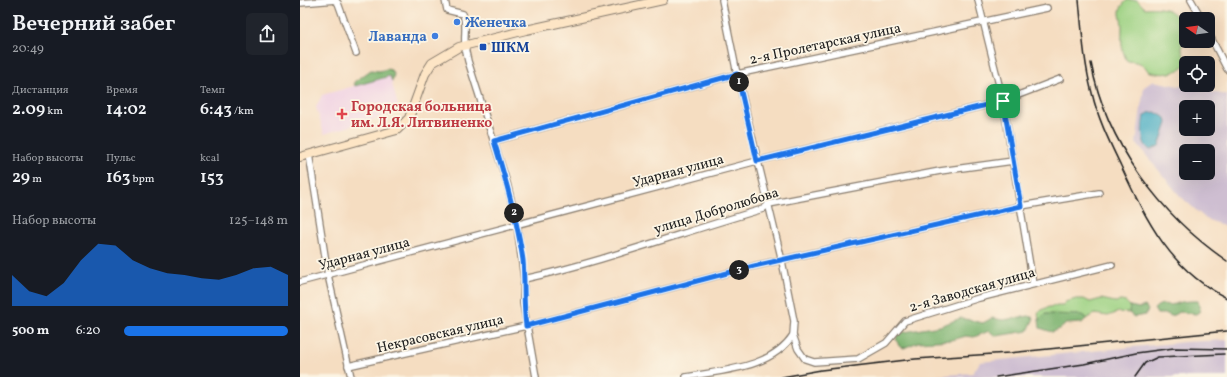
<!DOCTYPE html>
<html lang="ru">
<meta charset="utf-8">
<style>
:root{--surface:#171b24;--page:#20242c;--text:#f1f3f6;--muted:#9ea1a6;--accent:#1a73e8}
body{margin:0;font-family:Vollkorn,serif;background:var(--page);color:var(--text);height:100vh;display:flex;flex-direction:column;font-size:15px;white-space:nowrap}
*{box-sizing:border-box;margin:0}
p{font-size:13px;color:var(--muted)}
.icon{flex:none;width:22px;height:22px;fill:none;stroke:currentColor;stroke-width:2;stroke-linecap:round;stroke-linejoin:round}
.map{position:relative;flex:1;overflow:hidden}
.side{display:flex;flex-direction:column;background:var(--surface);width:300px}
.side>*{flex:none}
.needle{width:26px;rotate:283deg}
.tools{position:absolute;left:879px;top:12px;display:grid;gap:8px}
.tools a{display:grid;place-items:center;width:36px;height:36px;border-radius:6px;background:var(--surface);box-shadow:0 4px 16px #0002;font-size:20px}
.pin{position:absolute;display:grid;place-items:center;width:34px;height:34px;color:#fff;margin:-17px;border-radius:8px;box-shadow:0 2px 6px #0006}
.km{position:absolute;width:20px;height:20px;margin:-10px;border-radius:50%;background:#222;color:#fff;font-size:11px;line-height:20px;text-align:center}
.round{display:grid;place-items:center;flex:none;width:42px;height:42px;border-radius:6px;background:var(--page)}
.headline{display:flex;align-items:center;justify-content:space-between;height:68px;padding:0 12px}
h1{font-size:22px;font-weight:600;line-height:30px}
.stats{display:grid;grid-template-columns:repeat(3,1fr);gap:6px;height:68px;padding:4px 12px}
.stats div{display:grid;align-content:center}
.stats b{font-size:17px;font-weight:600}
.stats small{font-size:11px;font-weight:400}
.stats p{font-size:11px}
.chart{height:112px;padding:8px 12px}
.chart p{display:flex;justify-content:space-between}
.chart svg{width:100%;height:72px;margin-top:4px;fill:var(--accent);opacity:.7}
ul{padding:0 12px;list-style:none;font-size:13px}
li{display:grid;grid-template-columns:64px 48px 1fr;align-items:center;height:30px}
li i{height:10px;border-radius:5px;background:var(--accent)}
main{display:flex;flex:1;min-height:0}
.map>svg:first-child{display:block}
</style>
<main>
<section class="side">
<div class="headline"><div><h1>Вечерний забег</h1><p>20:49</p></div><a class="round"><svg class="icon" aria-label="share" viewBox="0 0 24 24"><path d="M12 15V3M7 8l5-5 5 5M5 13v7h14v-7"/></svg></a></div>
<div class="stats">
<div><p>Дистанция</p><b>2.09<small> km</small></b></div>
<div><p>Время</p><b>14:02</b></div>
<div><p>Темп</p><b>6:43<small> /km</small></b></div>
</div>
<div class="stats">
<div><p>Набор высоты</p><b>29<small> m</small></b></div>
<div><p>Пульс</p><b>163<small> bpm</small></b></div>
<div><p>kcal</p><b>153</b></div>
</div>
<div class="chart"><p><span>Набор высоты</span>125–148 m</p>
<svg viewBox="0 0 160 44" preserveAspectRatio="none"><path d="M0 44V25L10 35L20 38L30 30L40 16L50 6L60 7L70 16L80 21L90 24L100 25L110 27L120 28L130 25L140 21L150 20L160 25V44z"/></svg>
</div>
<ul>
<li><b>500 m</b>6:20<i style="width:100%"></i></li>
</ul>
</section>
<div class="map">
<svg width="927" height="377" viewBox="0 0 927 377">
<rect width="100%" height="100%" fill="#fcf5e5"/>
<filter id="ink" filterUnits="userSpaceOnUse"><feTurbulence type="fractalNoise" baseFrequency=".025" numOctaves="2"/><feDisplacementMap in="SourceGraphic" scale="8" xChannelSelector="R" yChannelSelector="G"/><feConvolveMatrix kernelMatrix="1 2 1 2 8 2 1 2 1" color-interpolation-filters="sRGB"/></filter>
<filter id="wash" filterUnits="userSpaceOnUse"><feTurbulence type="fractalNoise" baseFrequency=".012" numOctaves="4" result="noise"/><feDisplacementMap in="SourceGraphic" scale="16" xChannelSelector="R" yChannelSelector="G"/><feGaussianBlur stdDeviation="0.9" result="paint"/><feColorMatrix in="noise" values="0 0 0 0 0 0 0 0 0 0 0 0 0 0 0 0 0 1.4 0 .05"/><feComposite in="paint" operator="in"/></filter>
<g filter="url(#wash)">
<rect width="100%" height="100%" fill="#f5ddc1"/>
<!-- built -->
<polygon fill="#f0d0e4" points="90,76 98,106 92,114 24,134 16,107 22,95"/>
<!-- industrial -->
<g fill="#cebed1" fill-rule="evenodd">
<path d="M853 81 927 95V227L906 219 880 196 836 143 844 87ZM886 107H908V129H886ZM886 151H908V173H886Z"/>
<polygon points="927,340 927,377 619,377 673,373 680,362 885,342"/>
</g>
<!-- green -->
<g fill="#9cd182" stroke="#5c764f">
<path d="M827 0H837L845 8C869 6 881 12 883 37 883 41 881 46 882 50 884 56 886 58 885 65 876 74 861 76 848 71 843 62 837 62 827 61 820 47 822 41 822 26 821 14 816 11 827 0Z"/>
<path d="M776 299H784L790 302 801 299 815 302 821 301 826 302 830 306 829 313 819 312 808 316 794 314 786 319 783 315 745 314 739 320 738 313C746 306 753 306 763 306L765 302Z"/>
</g>
<!-- forest -->
<g fill="#7db370" stroke="#4c6846">
<polygon points="87,69 91,70 94,74 92,82 90,76 55,86 54,82 71,70 79,71"/>
<path d="M898 301 900 311 896 314 880 312 871 316 867 314H857L854 309C863 300 866 307 875 304 882 301 890 301 898 301Z"/>
<polygon points="830,306 839,308 845,306 848,310 845,315 834,317 829,313"/>
<polygon points="745,314 783,315 786,319 782,323 766,324 760,329 752,332 740,328 739,320"/>
<polygon points="729,316 734,318 728,331 696,336 689,331 674,337 666,336 652,340 618,342 604,348 599,346 596,339 598,334 604,332 640,326 661,318 683,323 692,318 703,320"/>
</g>
<!-- water -->
<path fill="#44abc3" stroke="#306470" d="M855 112 866 118 867 123 859 146 850 150C840 143 842 127 844 116L849 113Z"/>
</g>
<g filter="url(#ink)">
<g fill="none" stroke-linecap="round" stroke-linejoin="round">
<!-- street casing -->
<g stroke="#887c6e" stroke-width="8">
<g id="street">
<path d="M145 0 147 10 163 14C167 25 164 33 165 44 165 50 167 56 168 61L207 183 217 225 224 279 223 303 236 377"/>
<polyline points="422,0 437,74 482,261 494,321 493,335"/>
<polyline points="678,0 703,101 733,284"/>
<polyline points="891,0 902,19"/>
<polyline points="35,1 38,3 56,53"/>
<polyline points="0,3 36,0"/>
<polyline points="908,32 927,69"/>
<polyline points="194,141 437,74 747,8"/>
<polyline points="9,154 28,275 51,377"/>
<path d="M224 279C305 261 383 232 463 209L469 204 640 171 713 161"/>
<polyline points="0,282 457,161 703,101 760,79"/>
<polyline points="48,366 226,326 454,266 721,206 799,193"/>
<path d="M386 377C422 370 471 369 493 335L498 349 505 359 514 362 558 359 586 343 605 321 679 298 812 265"/>
</g>
</g>
<!-- secondary casing -->
<g stroke="#887c6e" stroke-width="10">
<polyline id="secondary" points="0,157 97,130 109,118 125,74 132,63 159,47 226,30 363,0"/>
</g>
<!-- street -->
<use href="#street" stroke="#fff" stroke-width="5.5"/>
<!-- secondary -->
<use href="#secondary" stroke="#fde5c5" stroke-width="8"/>
<!-- rail -->
<g stroke="#1c1c1c" stroke-width="1.5">
<path d="M779 0C782 31 784 63 792 93 798 119 810 143 821 166 846 220 871 271 927 298"/>
<path d="M791 63C806 143 861 216 927 261"/>
<polyline points="482,377 521,370 615,359 709,353 927,331"/>
<polyline points="696,377 784,364 836,353 874,348 927,349"/>
<polyline points="835,377 845,363 858,357 924,354"/>
</g>
</g>
</g>
<g fill="none" stroke-linecap="round" stroke-linejoin="round" filter="url(#ink)">
<!-- route casing -->
<g stroke="#fff" stroke-width="8">
<path id="route" d="M437 74 457 161 703 101 721 206 454 266 226 326C223 304 225 282 223 260 217 219 206 180 194 141Z"/>
</g>
<!-- route -->
<use href="#route" stroke="#1a73e8" stroke-width="5"/>
</g>
<!-- markers -->
<g fill="#3f7fe0" stroke="#fcf5e5" stroke-width="1.5">
<circle cx="157" cy="22" r="4"/>
<circle cx="135" cy="36" r="4"/>
</g>
<rect fill="#1a4fb4" stroke="#fcf5e5" stroke-width="1.5" x="179" y="43" width="8" height="8" rx="2"/>
<path fill="#e0444e" stroke="#fcf5e5" stroke-width="1.5" d="M40 108h4v4h4v4h-4v4h-4v-4h-4v-4h4z"/>
<g text-anchor="middle" stroke-width="3.5" stroke-linejoin="round" paint-order="stroke">
<!-- shop labels -->
<g font-size="14" font-weight="bold" fill="#366cbe" stroke="#fcf5e5" text-anchor="start">
<text x="165" y="27">Женечка</text>
<text x="127" y="41" text-anchor="end">Лаванда</text>
</g>
<!-- street labels -->
<g font-size="14" fill="#1c1c1c" stroke="#fcf5e5">
<text transform="translate(525 43) rotate(-12)" y="5">2-я Пролетарская улица</text>
<text transform="translate(378 170) rotate(-15)" y="5">Ударная улица</text>
<text transform="translate(416 210) rotate(-17)" y="5">улица Добролюбова</text>
<text transform="translate(64 253) rotate(-15)" y="5">Ударная улица</text>
<text transform="translate(672 289) rotate(-16)" y="5">2-я Заводская улица</text>
<text transform="translate(140 333) rotate(-13)" y="5">Некрасовская улица</text>
</g>
<!-- transit labels -->
<g font-size="14" font-weight="bold" fill="#164399" stroke="#fcf5e5" text-anchor="start">
<text x="191" y="52">ШКМ</text>
</g>
<!-- health labels -->
<g font-size="14" font-weight="bold" fill="#be3a42" stroke="#fcf5e5" text-anchor="start">
<text x="51" y="111">Городская больница<tspan x="51" dy="16">им. Л.Я. Литвиненко</tspan></text>
</g>
</g>
</svg>
<div class="tools">
<a><svg class="needle" viewBox="-14 -14 28 28"><path d="M0-13l5 13h-10z" fill="#e53935"/><path d="M0 13l5-13h-10z" fill="#9ea1a6"/></svg></a>
<a><svg class="icon" aria-label="locate" viewBox="0 0 24 24"><circle cx="12" cy="12" r="6"/><path d="M12 2v4M12 18v4M2 12h4M18 12h4"/></svg></a>
<a>+</a>
<a>−</a>
</div>
<div class="pin" style="left:703px;top:101px;background:#1e9e55"><svg class="icon" aria-label="arrive" viewBox="0 0 24 24"><path d="M6 21V4h12l-3 4 3 4H6"/></svg></div>
<b class="km" style="left:439px;top:82px">1</b>
<b class="km" style="left:214px;top:213px">2</b>
<b class="km" style="left:439px;top:270px">3</b>
</div>
</main>
